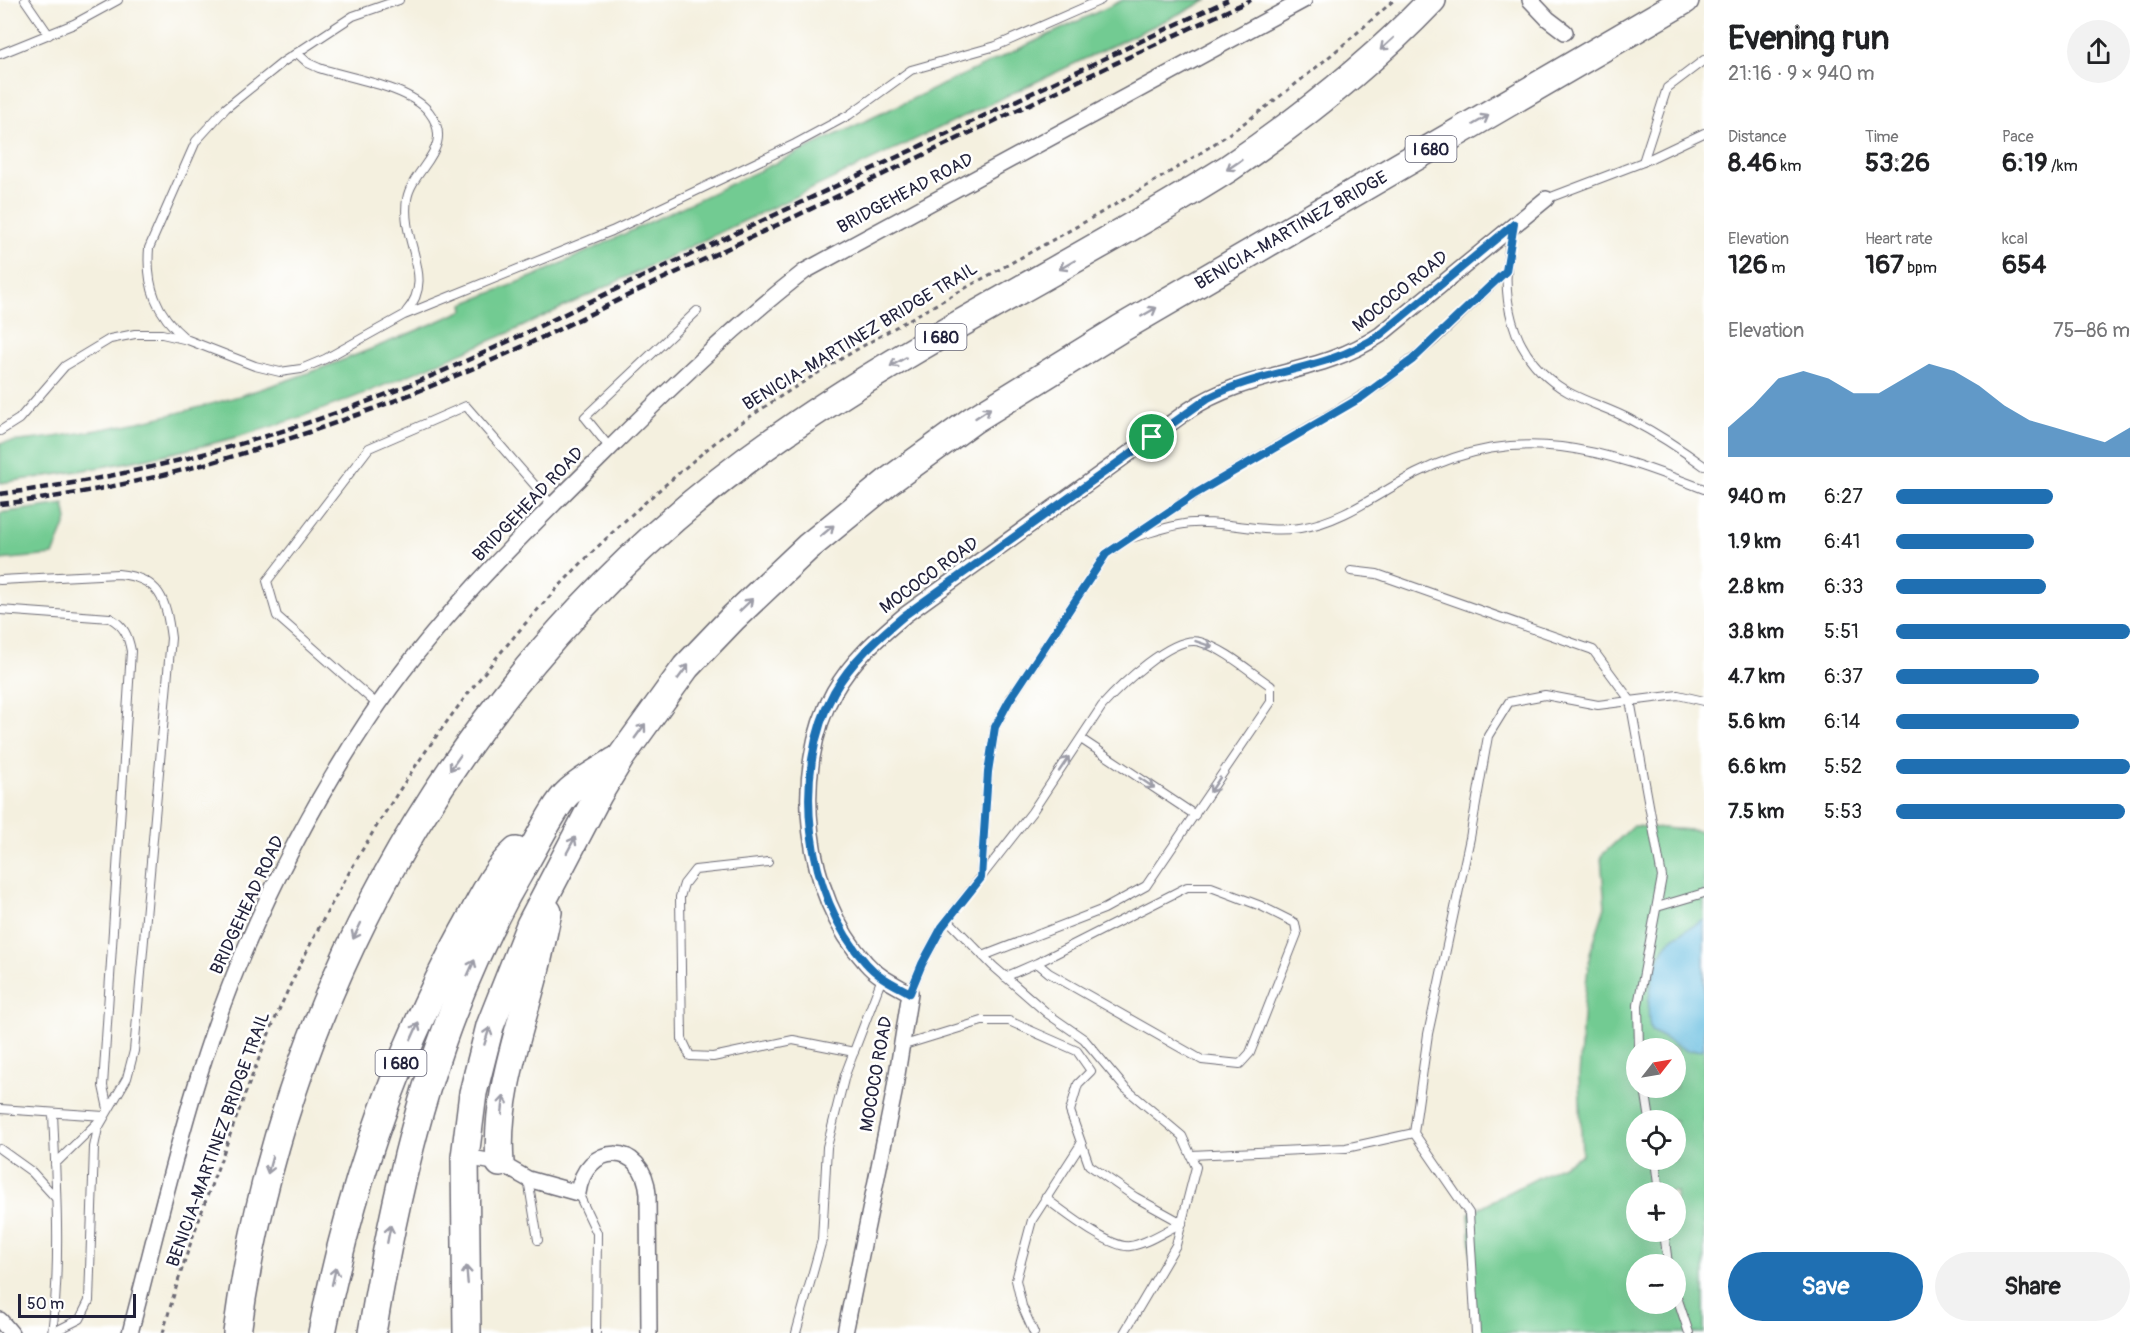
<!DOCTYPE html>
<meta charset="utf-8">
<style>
:root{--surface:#fff;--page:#f2f2f2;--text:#202124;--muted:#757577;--accent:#1f6fb2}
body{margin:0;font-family:Pangolin,sans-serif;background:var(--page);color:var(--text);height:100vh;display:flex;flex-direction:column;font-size:22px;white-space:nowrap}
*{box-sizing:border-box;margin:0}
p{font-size:20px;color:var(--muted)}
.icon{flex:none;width:33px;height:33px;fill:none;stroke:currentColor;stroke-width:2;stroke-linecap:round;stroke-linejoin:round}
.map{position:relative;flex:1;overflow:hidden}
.sheet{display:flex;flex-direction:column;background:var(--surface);width:450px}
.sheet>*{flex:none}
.needle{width:39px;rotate:59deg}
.fabs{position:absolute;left:1626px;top:1038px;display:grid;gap:12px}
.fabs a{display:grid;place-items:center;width:60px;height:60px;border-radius:50%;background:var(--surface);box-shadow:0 6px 24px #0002;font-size:30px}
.scale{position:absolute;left:18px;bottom:15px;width:118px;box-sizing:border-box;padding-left:6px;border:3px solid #22223b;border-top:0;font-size:16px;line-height:21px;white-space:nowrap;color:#22223b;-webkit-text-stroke:4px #fff;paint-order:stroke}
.pin{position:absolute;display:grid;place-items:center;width:51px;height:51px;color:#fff;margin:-26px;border:3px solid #fff;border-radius:50%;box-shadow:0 2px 6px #0007}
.round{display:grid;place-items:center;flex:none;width:63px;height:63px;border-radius:32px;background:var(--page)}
.head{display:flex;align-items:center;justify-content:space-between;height:102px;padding:0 24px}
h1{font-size:33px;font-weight:800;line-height:45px}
.metrics{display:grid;grid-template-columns:repeat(3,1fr);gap:9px;height:102px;padding:6px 24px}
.metrics div{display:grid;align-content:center}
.metrics b{font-size:26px;font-weight:800}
.metrics small{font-size:16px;font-weight:400}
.metrics p{font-size:16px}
.chart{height:168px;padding:12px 24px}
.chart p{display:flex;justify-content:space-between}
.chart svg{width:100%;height:108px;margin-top:6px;fill:var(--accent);opacity:.7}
.cta{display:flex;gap:12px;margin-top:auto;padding:12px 24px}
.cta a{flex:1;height:69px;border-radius:36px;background:var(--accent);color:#fff;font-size:24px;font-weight:800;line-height:69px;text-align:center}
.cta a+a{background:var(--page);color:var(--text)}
ul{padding:0 24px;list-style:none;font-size:20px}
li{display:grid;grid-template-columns:96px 72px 1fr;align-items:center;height:45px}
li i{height:15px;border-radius:8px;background:var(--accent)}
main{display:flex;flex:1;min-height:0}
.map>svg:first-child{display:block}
</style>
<main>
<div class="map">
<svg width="1704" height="1333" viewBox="0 0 1704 1333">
<rect width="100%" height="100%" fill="#fff"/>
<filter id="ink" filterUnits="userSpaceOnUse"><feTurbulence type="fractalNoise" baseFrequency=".0167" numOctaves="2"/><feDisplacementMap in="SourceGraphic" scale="12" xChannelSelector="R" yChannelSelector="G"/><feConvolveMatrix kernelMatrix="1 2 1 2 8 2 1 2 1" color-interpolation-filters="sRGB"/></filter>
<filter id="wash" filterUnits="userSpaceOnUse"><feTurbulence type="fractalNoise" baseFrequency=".008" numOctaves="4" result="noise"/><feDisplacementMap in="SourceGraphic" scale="24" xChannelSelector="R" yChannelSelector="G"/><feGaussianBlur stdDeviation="1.35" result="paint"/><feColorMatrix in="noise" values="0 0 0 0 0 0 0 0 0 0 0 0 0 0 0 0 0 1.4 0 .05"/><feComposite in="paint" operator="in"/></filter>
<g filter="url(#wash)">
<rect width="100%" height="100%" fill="#f4f0df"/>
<!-- green -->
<g fill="#72cb92" stroke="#4a7666" stroke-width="1.5" fill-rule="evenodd">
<path d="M1123 0H1208L511 332C420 370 329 412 233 438 157 459 78 472 0 483V443C169 428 310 378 464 310L463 304 539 274Z"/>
<polygon points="64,504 67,520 53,555 0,560 0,513"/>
<path d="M1633 826 1704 831V1333H1476L1469 1213 1582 1155 1579 1077 1584 1000 1590 953 1605 907 1601 856ZM1636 1048H1676V1088H1636ZM1636 1120H1676V1160H1636ZM1636 1192H1676V1232H1636ZM1636 1264H1676V1304H1636Z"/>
</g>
<!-- water -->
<path fill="#62bbdf" stroke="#426e8d" stroke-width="1.5" d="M1704 920V1049L1687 1051 1651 1031C1644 1008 1653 956 1672 939 1681 932 1694 926 1704 920Z"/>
</g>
<g filter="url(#ink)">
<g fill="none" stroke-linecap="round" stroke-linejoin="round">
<!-- lane casing -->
<g stroke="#6c6a74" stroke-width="10">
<g id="lane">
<polyline points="25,0 49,35"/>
<path d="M297 53 308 63 319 68C349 78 410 87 429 112 457 148 412 168 407 199 400 243 437 277 406 312"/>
<polyline points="0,54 74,24 118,0"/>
<polyline points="1643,162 1667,88 1704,60"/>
<polyline points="1546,199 1643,162 1704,133"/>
<path d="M1513 228C1498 291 1507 357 1568 392 1588 403 1611 409 1631 420 1656 433 1681 449 1704 466"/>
<path d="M185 338C156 314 146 286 149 248L196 141 226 108 283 62 353 16 399 0"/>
<polyline points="0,431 19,419 65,366 110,339 135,334 162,334 188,340 255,366 280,372 301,369 325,359 404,315 612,231 795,144 849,115 911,70 996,46 1101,0"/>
<polyline points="610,448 585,417 697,311"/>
<path d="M1134 537C1157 531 1181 521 1205 523 1237 524 1268 533 1300 528 1342 522 1379 493 1415 474 1521 421 1602 450 1704 489"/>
<polyline points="1351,571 1377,574 1593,650 1630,700 1662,877 1638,1005 1639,1048"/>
<path d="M0 580 118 574C161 578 166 600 171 638L134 1051 127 1078 98 1128 94 1147 89 1301 80 1319 52 1333"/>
<path d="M0 610 110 618C124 626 128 635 131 651L103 1086 108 1109"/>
<polyline points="379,706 277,616 267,581 369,448 466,406 552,505"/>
<polyline points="1081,739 1195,815"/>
<polyline points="768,862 695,870 684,884 680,897 682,1039 690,1056 713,1057 793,1040 854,1052"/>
<polyline points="981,876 988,772 995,727 1009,701 1106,554 1195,494 1380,385 1435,340 1506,271"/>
<polyline points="1657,907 1704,893"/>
<polyline points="948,920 993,966 1048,1014 1084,1039 1125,1088 1182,1136 1196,1167 1176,1245 1124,1333"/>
<polyline points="1005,977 1037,963 1049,973 1202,1060 1240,1064 1250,1053 1297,934 1295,923 1261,906 1211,887 1187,887 1037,963"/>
<path d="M910 993 922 964 942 927 1032 812 1102 706C1120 686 1173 634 1200 642 1225 649 1249 671 1271 686V702L1146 886 1104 909 983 956"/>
<polyline points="901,1046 982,1021 1009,1021 1077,1051 1091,1071 1078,1084 1070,1111 1089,1165 1135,1197 1182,1223"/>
<polyline points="1645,1088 1650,1120"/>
<polyline points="0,1109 104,1116"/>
<polyline points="0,1149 32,1172 55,1197"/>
<polyline points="1191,1155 1346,1148 1414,1133"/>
<polyline points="1655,1160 1659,1192"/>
<polyline points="55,1164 101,1119"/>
<polyline points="528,1179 538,1240"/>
<polyline points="578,1193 597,1233 596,1333"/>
<path d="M1045 1198C1062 1210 1110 1249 1130 1246 1147 1244 1166 1230 1182 1223"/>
<polyline points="1664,1232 1668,1264"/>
<polyline points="1676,1294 1689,1333"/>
<path d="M52 1333C61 1263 56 1184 53 1113"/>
<polyline points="796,1333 822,1240 827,1147 845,1075 882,978"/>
<polyline points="1034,1333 1022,1306 1016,1280 1032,1220 1081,1144"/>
<polyline points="1476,1333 1469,1213 1414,1133 1428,1034 1470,838 1488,736 1509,702 1545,695 1598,705 1678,695 1704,701"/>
</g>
</g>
<!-- street casing -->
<g stroke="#6c6a74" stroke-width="18">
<g id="street">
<polyline points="1530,0 1548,19 1565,32"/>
<path d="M465 1157 500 1163 528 1179 578 1193C585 1142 644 1140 648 1194L649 1333"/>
<polyline points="0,1320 11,1333"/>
<path d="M130 1333C164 1204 192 1072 245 949 279 870 320 792 368 720 433 622 520 537 604 454 668 390 733 327 805 271L1304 0"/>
<path d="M845 1333 894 1093 910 993C894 984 878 977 866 963 805 896 790 770 834 692 852 660 878 638 905 615L1189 410C1251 369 1317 377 1380 335L1546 199"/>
</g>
</g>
<!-- highway casing -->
<g stroke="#6c6a74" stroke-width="30">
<g id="highway">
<path d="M500 1163C495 1100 517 1039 533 979 539 957 543 934 548 912"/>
<path d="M237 1333C285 970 484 640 786 432 927 334 1084 260 1229 168 1301 119 1371 64 1432 0"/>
<path d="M322 1333C349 1192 395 1057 464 931 479 905 493 871 516 851"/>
<path d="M372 1333C400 1164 437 1010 526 861 537 843 555 804 569 792 582 780 600 771 615 761"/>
<polyline points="467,1333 465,1157 473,1093 490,1026 530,925 598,795 621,757 686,667 733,618 808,547 889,481 973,420 1120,329 1685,0"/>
</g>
</g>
<!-- path -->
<path stroke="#6c6a74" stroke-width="3" stroke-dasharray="4.5 4.5" stroke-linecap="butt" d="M163 1333C179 1273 201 1212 223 1154 249 1083 275 1012 310 945 397 774 513 617 658 491 689 465 720 436 754 414 895 319 1050 248 1194 157 1266 111 1331 57 1394 0"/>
<!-- lane -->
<use href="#lane" stroke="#fff" stroke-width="8"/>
<!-- street -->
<use href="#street" stroke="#fff" stroke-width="15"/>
<!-- highway -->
<use href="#highway" stroke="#fff" stroke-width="27"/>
<!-- rail -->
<g stroke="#22223b" stroke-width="4.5" stroke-dasharray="9 4.5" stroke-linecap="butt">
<path d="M0 494C165 473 328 424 479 355 534 330 587 302 642 277 838 186 1033 92 1228 0"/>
<path d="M0 504C171 485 331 430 488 362 546 337 603 307 660 280 858 188 1053 91 1251 0"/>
</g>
</g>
<!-- one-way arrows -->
<defs><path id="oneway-shaft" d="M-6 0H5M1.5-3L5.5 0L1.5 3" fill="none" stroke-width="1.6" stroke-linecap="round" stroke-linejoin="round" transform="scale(1.5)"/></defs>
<g stroke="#9c9ca7">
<use href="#oneway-shaft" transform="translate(1387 44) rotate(138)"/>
<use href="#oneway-shaft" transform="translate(1481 120) rotate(-30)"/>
<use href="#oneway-shaft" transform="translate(1234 165) rotate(146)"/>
<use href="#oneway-shaft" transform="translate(1067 265) rotate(150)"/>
<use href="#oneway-shaft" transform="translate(1149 312) rotate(-30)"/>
<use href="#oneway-shaft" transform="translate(898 362) rotate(150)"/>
<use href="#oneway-shaft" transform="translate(983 413) rotate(-33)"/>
<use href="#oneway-shaft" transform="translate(827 531) rotate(-40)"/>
<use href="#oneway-shaft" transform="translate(746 605) rotate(-44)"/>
<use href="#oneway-shaft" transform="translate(1204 644) rotate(19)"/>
<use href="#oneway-shaft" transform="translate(683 672) rotate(-53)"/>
<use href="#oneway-shaft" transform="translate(640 731) rotate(-54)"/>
<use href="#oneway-shaft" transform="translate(455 763) rotate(125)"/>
<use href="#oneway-shaft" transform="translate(1064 764) rotate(-56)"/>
<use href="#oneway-shaft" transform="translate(1147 783) rotate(34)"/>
<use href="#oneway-shaft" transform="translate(1215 785) rotate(124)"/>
<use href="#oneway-shaft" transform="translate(571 845) rotate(-62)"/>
<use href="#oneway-shaft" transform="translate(357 931) rotate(116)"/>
<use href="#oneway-shaft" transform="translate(471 968) rotate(-66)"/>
<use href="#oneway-shaft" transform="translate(415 1031) rotate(-66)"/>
<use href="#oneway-shaft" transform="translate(487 1036) rotate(-73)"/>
<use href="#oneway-shaft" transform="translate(503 1105) rotate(-84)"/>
<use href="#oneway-shaft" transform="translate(270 1165) rotate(105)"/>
<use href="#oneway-shaft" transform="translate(389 1234) rotate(-79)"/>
<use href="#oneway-shaft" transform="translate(467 1275) rotate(-95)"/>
<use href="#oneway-shaft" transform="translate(334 1276) rotate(-77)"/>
</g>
</g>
<g fill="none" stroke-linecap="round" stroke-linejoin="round" filter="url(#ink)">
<!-- route casing -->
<g stroke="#fff" stroke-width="12">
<path id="route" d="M1514 224 1506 271 1412 360 1362 397 1195 494 1106 554 1009 701 995 727 988 772 981 878 942 927 922 964 910 993C894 984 878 977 866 963 805 896 791 770 834 692 852 660 878 638 905 615L1208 398C1266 368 1322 373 1380 335Z"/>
</g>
<!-- route -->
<use href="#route" stroke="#1f6fb2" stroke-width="8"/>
</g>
<g text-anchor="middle" stroke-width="5" stroke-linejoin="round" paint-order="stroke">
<!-- shield labels -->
<g fill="#fff" stroke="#646476" stroke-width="1.5">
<rect x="1405.5" y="136" width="51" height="26" rx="4.5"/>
<rect x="915.5" y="324" width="51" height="26" rx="4.5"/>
<rect x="375.5" y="1050" width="51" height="26" rx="4.5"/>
</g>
<g font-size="16" font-weight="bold" fill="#22223b">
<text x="1431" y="155">I 680</text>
<text x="941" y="343">I 680</text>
<text x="401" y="1069">I 680</text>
</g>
<!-- street labels -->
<g font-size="18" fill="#22223b" stroke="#fff">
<text transform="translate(905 193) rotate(-28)" y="6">BRIDGEHEAD ROAD</text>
<text transform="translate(1291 230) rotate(-30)" y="6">BENICIA-MARTINEZ BRIDGE</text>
<text transform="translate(1400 291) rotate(-39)" y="6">MOCOCO ROAD</text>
<text transform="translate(860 336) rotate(-31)" y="6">BENICIA-MARTINEZ BRIDGE TRAIL</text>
<text transform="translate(528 504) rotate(-46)" y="6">BRIDGEHEAD ROAD</text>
<text transform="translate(929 575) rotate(-36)" y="6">MOCOCO ROAD</text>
<text transform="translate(247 905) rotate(-65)" y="6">BRIDGEHEAD ROAD</text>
<text transform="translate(876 1074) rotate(-80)" y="6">MOCOCO ROAD</text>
<text transform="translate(218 1139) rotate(-70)" y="6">BENICIA-MARTINEZ BRIDGE TRAIL</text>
</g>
</g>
</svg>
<div class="fabs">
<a><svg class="needle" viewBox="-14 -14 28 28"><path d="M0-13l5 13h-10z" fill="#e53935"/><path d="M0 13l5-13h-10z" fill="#757577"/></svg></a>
<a><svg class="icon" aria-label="locate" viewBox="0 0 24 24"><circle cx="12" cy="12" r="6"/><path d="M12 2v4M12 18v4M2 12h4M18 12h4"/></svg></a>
<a>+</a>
<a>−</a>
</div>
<div class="scale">50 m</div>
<div class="pin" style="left:1152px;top:437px;background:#1e9e55"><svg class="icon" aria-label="arrive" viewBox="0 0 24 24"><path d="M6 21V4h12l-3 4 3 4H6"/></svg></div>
</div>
<section class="sheet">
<div class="head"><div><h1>Evening run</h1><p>21:16 · 9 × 940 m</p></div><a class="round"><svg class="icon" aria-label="share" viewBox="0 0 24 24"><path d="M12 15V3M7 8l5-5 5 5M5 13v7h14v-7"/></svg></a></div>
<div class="metrics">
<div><p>Distance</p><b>8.46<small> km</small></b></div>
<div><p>Time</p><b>53:26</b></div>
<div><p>Pace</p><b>6:19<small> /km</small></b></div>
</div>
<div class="metrics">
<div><p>Elevation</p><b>126<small> m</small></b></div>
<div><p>Heart rate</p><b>167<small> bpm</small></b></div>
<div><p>kcal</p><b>654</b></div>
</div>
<div class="chart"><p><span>Elevation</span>75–86 m</p>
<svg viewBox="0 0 160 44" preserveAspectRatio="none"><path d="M0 44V32L10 23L20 12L30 9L40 12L50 18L60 18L70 12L80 6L90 9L100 15L110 23L120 29L130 32L140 35L150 38L160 32V44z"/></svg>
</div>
<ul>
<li><b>940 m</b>6:27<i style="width:67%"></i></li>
<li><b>1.9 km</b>6:41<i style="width:59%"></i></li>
<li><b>2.8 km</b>6:33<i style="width:64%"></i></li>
<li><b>3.8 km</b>5:51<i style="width:100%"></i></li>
<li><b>4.7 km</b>6:37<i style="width:61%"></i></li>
<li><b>5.6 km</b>6:14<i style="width:78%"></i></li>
<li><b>6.6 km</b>5:52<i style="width:100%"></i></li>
<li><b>7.5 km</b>5:53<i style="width:98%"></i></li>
</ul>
<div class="cta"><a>Save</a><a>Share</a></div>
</section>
</main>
